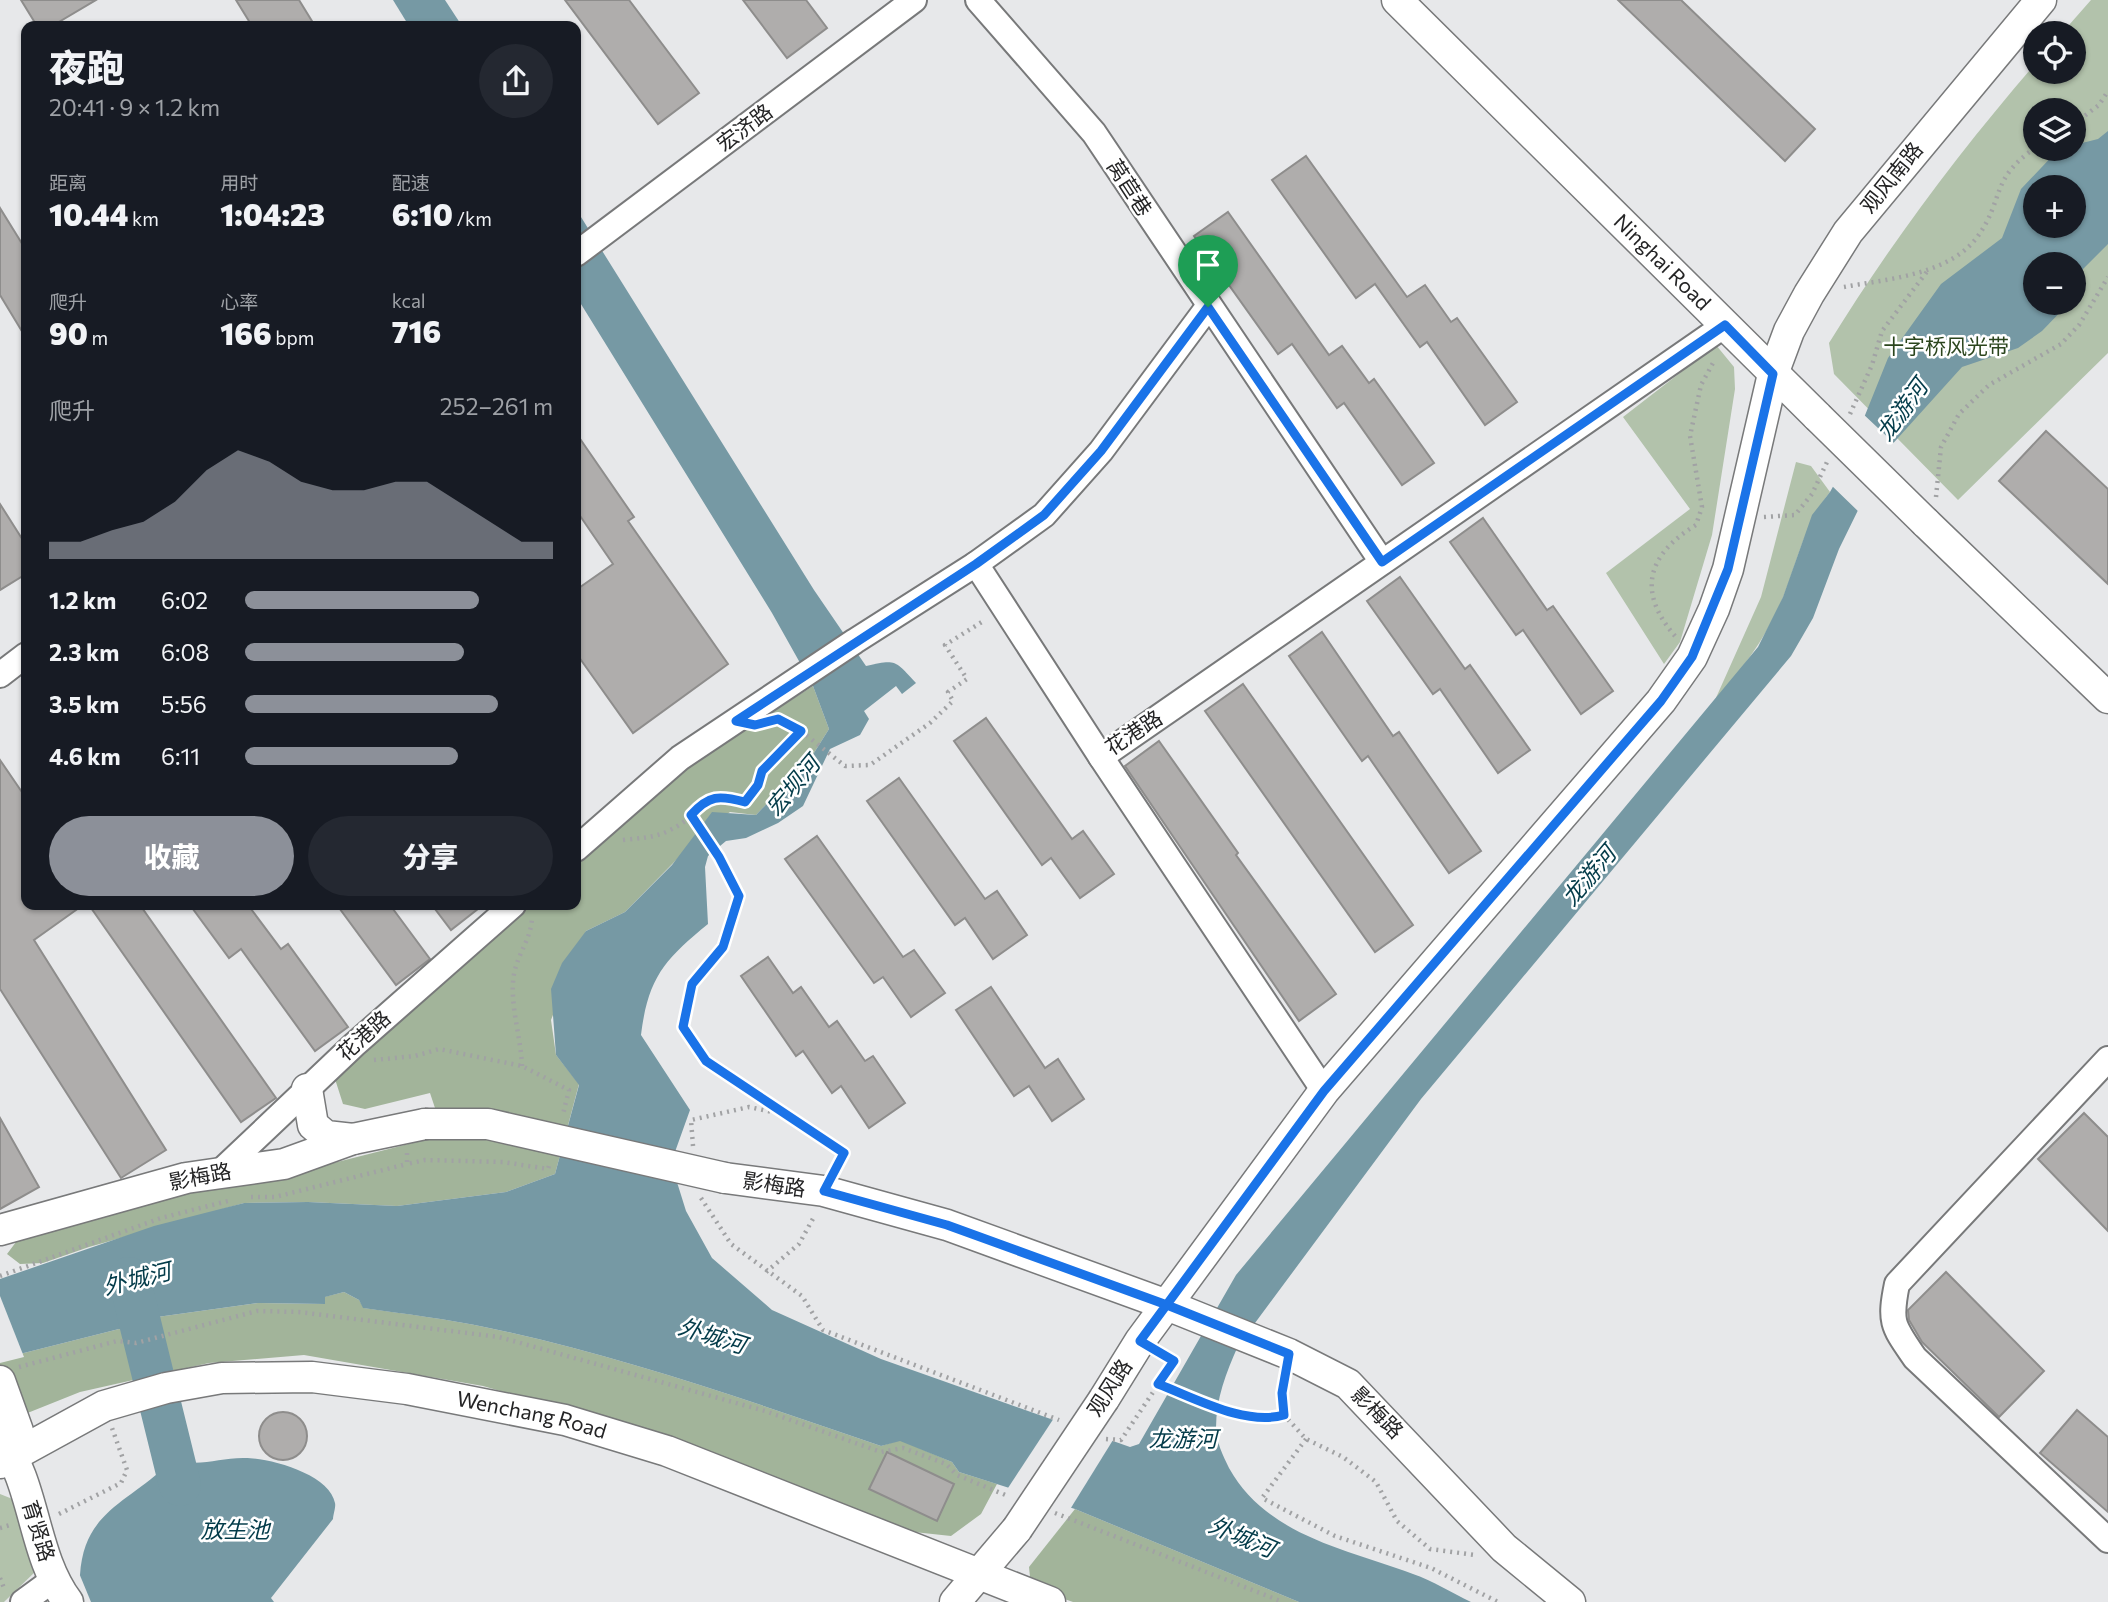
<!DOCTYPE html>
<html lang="zh">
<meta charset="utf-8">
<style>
:root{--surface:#171b24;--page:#242831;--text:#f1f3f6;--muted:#9ea1a6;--accent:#8c9099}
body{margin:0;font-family:Commissioner,"Noto Sans SC",sans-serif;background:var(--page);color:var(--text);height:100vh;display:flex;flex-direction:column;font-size:26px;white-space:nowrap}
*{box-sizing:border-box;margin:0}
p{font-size:23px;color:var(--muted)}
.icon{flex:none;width:38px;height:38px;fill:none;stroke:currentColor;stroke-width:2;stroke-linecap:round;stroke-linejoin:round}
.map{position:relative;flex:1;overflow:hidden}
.sheet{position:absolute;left:21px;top:21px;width:560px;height:889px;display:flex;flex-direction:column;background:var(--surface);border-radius:14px;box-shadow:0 2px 5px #0004}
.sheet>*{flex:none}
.buttons{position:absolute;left:2023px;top:21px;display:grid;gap:14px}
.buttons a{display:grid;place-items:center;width:63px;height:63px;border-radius:50%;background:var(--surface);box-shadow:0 2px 5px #0004;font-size:35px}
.pin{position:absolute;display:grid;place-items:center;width:60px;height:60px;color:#fff;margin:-72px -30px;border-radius:50% 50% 50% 0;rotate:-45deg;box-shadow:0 0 7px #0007}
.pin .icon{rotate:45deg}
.round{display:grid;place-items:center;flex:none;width:74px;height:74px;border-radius:37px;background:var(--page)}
.head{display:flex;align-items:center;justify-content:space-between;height:119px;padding:0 28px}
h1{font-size:38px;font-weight:800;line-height:52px}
.figures{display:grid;grid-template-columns:repeat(3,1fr);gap:10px;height:119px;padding:7px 28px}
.figures div{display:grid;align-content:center}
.figures b{font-size:30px;font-weight:800}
.figures small{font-size:19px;font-weight:400}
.figures p{font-size:19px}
.chart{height:196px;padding:14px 28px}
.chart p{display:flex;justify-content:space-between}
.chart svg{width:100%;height:126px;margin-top:7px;fill:var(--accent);opacity:.7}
.action{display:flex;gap:14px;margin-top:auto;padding:14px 28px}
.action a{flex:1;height:80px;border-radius:42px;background:var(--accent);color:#fff;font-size:28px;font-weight:800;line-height:80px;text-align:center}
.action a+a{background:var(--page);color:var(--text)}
ul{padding:0 28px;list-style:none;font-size:23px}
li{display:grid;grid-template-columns:112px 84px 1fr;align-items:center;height:52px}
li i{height:18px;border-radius:9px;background:var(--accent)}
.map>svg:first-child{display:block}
</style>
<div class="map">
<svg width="2108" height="1602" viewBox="0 0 2108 1602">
<rect width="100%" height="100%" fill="#e7e8ea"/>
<!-- green -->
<g fill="#b2c2ab" fill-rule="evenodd">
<path d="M2091 0H2108V353L1958 500 1834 374 1829 343C1890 244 1959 152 2035 64V72H2074V33H2062ZM2035 110H2074V149H2035ZM2035 187H2074V226H2035ZM2035 264H2074V303H2035Z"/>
<polygon points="1716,345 1734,367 1735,389 1712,535 1680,642 1664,664 1606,573 1690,509 1623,417"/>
<path d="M1796 462 1811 466 1830 492C1804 525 1799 557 1784 595 1768 635 1743 669 1715 700L1761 597Z"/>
<polygon points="0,1494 15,1500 38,1569 4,1602 0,1602"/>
</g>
<!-- forest -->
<g fill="#a2b49a">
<polygon points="813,686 829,729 812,756 756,815 730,812 695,836 686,850 625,912 586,931 551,1020 556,1055 579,1084 555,1174 506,1192 397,1206 308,1202 244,1203 89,1247 43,1263 20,1264 7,1254 16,1242 229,1182 270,1179 444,1135 430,1093 365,1109 343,1104 335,1079 522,905 576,905 576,858 695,761"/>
<path d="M344 1292 359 1300 364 1308C406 1314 448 1319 489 1328 622 1356 753 1402 881 1446L900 1440 952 1462 959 1472 997 1484 981 1514 951 1536 914 1532 557 1407 483 1386 304 1355 209 1363 80 1392 0 1424V1359L119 1329 139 1333 150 1318 258 1303 324 1304V1297Z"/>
<polygon points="1075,1509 1299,1602 1073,1602 1031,1587 1029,1567"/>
</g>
<!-- water -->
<g fill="#7699a4" fill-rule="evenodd">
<polygon points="393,0 445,0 462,26 409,26"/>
<path d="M2108 131V244L2083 269 2074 291V264H2035V303H2069L2042 331 2018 348 1962 367 1888 449 1839 549 1813 618 1791 656 1421 1099 1238 1346C1226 1373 1216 1398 1216 1428 1216 1441 1223 1456 1229 1468 1267 1536 1346 1549 1413 1574 1433 1581 1452 1593 1471 1602H1299L1075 1509 959 1472 952 1462 900 1441 881 1446C753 1402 622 1356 489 1328 448 1319 405 1314 363 1308L359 1300 344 1292 325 1297V1304L258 1303 150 1318 140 1333 119 1329 0 1359V1279L154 1226 244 1203 308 1202 397 1206 506 1192 555 1174 579 1085 556 1055 551 989 562 963 586 931 625 912 672 865 712 812 756 815 812 756 829 729 813 686 772 613 576 296V209L814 590 866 666C896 659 895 660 916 683L902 694 896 686 864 711 869 719 860 735 830 749 803 806 778 823 746 838 726 841 708 856 705 867 708 924C664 960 648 978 641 1035L690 1110 671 1163 686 1211 712 1258 772 1310 881 1359 1130 1447 1139 1444 1236 1275 1758 647 1783 597 1812 515 1830 492 1845 465 1888 358 1941 284 2002 238 2021 189 2058 150 2074 149V145L2098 139ZM2035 187H2074V226H2035Z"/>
<path d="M174 1428 184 1462C205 1465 222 1458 243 1458 268 1457 330 1474 335 1503 336 1507 333 1515 333 1519L271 1598 274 1602H52L80 1575C84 1513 125 1504 165 1467L156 1431Z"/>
</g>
<!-- pier -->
<g fill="#e7e8ea">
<polygon points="1861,412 1896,445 1877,477 1861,514 1830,484"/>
<polygon points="0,1296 24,1357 0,1363"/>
<polygon points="1054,1418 1113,1440 1069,1511 1006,1491"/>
<polygon points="79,1573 91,1602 49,1602"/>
</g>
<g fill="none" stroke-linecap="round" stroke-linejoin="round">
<!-- river -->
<polyline stroke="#7699a4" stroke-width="42" points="129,1278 180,1485"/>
</g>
<!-- building -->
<g fill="#afadac" stroke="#8e8d8c" stroke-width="2">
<polygon points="21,0 96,0 52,26 37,26"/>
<polygon points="236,0 299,0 315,26 252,26"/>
<polygon points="565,0 629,0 699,93 658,124"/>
<polygon points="743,0 806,0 827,28 787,58"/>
<polygon points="1618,0 1681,0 1815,129 1785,161"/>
<polygon points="1306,156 1407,297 1425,285 1451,322 1457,318 1517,402 1485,425 1427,342 1420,347 1375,284 1356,298 1272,180"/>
<polygon points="0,208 26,250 26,338 0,295"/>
<polygon points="1228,212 1329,355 1342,346 1369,383 1374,379 1434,463 1402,485 1344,403 1337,408 1292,344 1278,354 1194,236"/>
<polygon points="2046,431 2108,489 2108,584 1999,481"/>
<polygon points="576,433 634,517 628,521 728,664 633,733 576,653 576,590 613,564 576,510"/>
<polygon points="0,504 26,545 26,574 0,590"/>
<polygon points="1483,518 1547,610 1553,606 1613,691 1581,714 1523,630 1516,635 1450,542"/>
<polygon points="1400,577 1465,669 1470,665 1530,750 1498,773 1440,689 1433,694 1367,601"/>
<polygon points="1322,632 1393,736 1399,732 1481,851 1449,873 1368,756 1362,761 1289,656"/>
<polygon points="1243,684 1413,925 1375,952 1205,711"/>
<polygon points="986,718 1072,839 1083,831 1114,874 1080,898 1051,858 1042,865 954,741"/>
<polygon points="1159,741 1238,853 1236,855 1336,994 1299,1021 1125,766"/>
<polygon points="0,760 26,798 26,905 83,905 34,940 166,1150 121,1178 0,989"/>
<polygon points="899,778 985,899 997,891 1027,935 993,959 965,918 955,925 867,801"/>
<polygon points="817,836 903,957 914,950 945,993 911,1017 883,977 874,983 785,859"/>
<polygon points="89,905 140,905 276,1098 241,1122"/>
<polygon points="190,905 248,905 281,949 288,944 348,1027 315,1051 241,949 229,958"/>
<polygon points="337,905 390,905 430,959 396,985"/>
<polygon points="432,905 483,905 451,930"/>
<polygon points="768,957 793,993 801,987 829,1027 837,1021 865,1061 873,1056 905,1103 869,1128 841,1086 832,1093 803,1051 796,1056 741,976"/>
<polygon points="991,987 1045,1068 1058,1059 1084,1099 1052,1121 1029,1086 1014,1096 956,1010"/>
<polygon points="2084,1113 2108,1137 2108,1231 2038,1159"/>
<polygon points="0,1118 39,1187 0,1209"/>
<polygon points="1946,1272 2044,1371 1999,1417 1922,1342 1909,1320 1908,1310"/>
<polygon points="2077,1410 2108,1437 2108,1512 2040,1453"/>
<circle cx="283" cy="1436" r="24"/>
<polygon points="887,1452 954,1484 937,1521 869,1489"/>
</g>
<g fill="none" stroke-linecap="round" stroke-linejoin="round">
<!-- minor casing -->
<g stroke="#78797a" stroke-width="28">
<g id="minor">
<polyline points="978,0 1094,133 1382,562"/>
<polyline points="576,254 914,0"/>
<polyline points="976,564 1044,515 1101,451 1208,307"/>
<polyline points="0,675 26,655"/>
<polyline points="1101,757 1324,1091"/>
<polyline points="576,849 680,758 855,641 976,564 1101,757 1725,325"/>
<path d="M2108 1059 1897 1284C1889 1323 1893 1326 1915 1358L2108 1540"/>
<polyline points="219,1173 354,1045 513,905"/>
<polyline points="23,1602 53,1580"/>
</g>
</g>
<!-- tertiary casing -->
<g stroke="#78797a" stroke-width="33">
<g id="tertiary">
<path id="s1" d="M1397 0 1818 417"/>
<polyline points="1925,522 2108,698"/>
<polyline points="307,1089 313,1125 326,1136 353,1139"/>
<polyline points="725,1178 824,1191 947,1225 1167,1305 1289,1354 1348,1384 1504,1548 1570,1602"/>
<polyline points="0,1230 186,1178 284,1164 353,1139 425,1124"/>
<polyline points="0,1381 18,1431 15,1456"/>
<polyline points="1104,1399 1140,1341 1324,1091 1661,701 1692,657 1714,609 1728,569 1773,374 1789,331 1809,294 1848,232 2041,0"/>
<path d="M0 1437C36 1485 32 1554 68 1602"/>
<path id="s2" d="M0 1463 104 1406 166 1388 222 1378 312 1377 407 1389 565 1420 667 1451 1050 1602"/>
<polyline points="955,1602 1017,1529"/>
</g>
</g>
<!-- path -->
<g stroke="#a1a2a4" stroke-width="4.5" stroke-dasharray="2 5" stroke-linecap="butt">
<polyline points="2074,124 2099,105 2108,91"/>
<path d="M1844 287C1887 279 1950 275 1978 236 2004 200 1990 179 2035 148"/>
<polyline points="1850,414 1872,365 1882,331 1929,269"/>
<polyline points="1936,497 1941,447 1959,414 1989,385 2061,344 2079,325 2108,277"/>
<polyline points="1764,517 1795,515 1812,494 1827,462"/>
<path d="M1675 636C1636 591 1648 554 1696 525L1702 507 1690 436 1701 385 1713 363"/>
<polyline points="801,731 845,766 870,765 930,723 953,701 948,692 967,679 945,645 985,620"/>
<polyline points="691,815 719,857 739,896 723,947 692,984 683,1027 706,1061 844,1153 835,1169"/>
<path d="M623 840C640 838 655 838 670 830 707 813 694 789 745 802L757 785 762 771 801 731 778 719"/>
<polyline points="374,1060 415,1056 439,1049 522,1066 569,1090 563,1114"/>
<path d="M522 1066C521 1036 509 1004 514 974 518 953 531 939 532 918"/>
<polyline points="693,1146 691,1120 749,1107 791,1116"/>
<polyline points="407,1153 407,1164 425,1160 503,1162 548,1169 550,1163"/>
<polyline points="251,1197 275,1197 407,1164"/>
<polyline points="701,1198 731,1244 802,1296 823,1330 1059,1420"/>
<polyline points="766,1272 799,1244 815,1215"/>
<polyline points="0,1276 161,1218 232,1200"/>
<polyline points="19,1367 117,1341 136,1343 257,1311 299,1312 499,1337 765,1411 881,1452 903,1448 946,1464 957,1475 1008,1496"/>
<polyline points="1284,1379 1284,1415 1306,1439 1343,1457 1376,1482 1397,1521 1430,1549 1475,1555"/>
<path d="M1158 1384C1195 1398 1245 1427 1284 1415"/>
<polyline points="1106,1439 1121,1440 1174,1361 1162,1354"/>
<polyline points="1306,1439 1262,1498 1335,1536 1431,1568 1498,1602"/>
<polyline points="1055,1513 1283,1602"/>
<polyline points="59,1514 121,1483 127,1470 112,1428"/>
<polyline points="0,1528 10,1525"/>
<polyline points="0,1578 4,1588"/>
</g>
<!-- minor -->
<use href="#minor" stroke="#fff" stroke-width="24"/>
<!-- tertiary -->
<use href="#tertiary" stroke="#fff" stroke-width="30"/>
<!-- tertiary-bridge casing -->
<g stroke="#78797a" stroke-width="33" stroke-linecap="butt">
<g id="tertiary-bridge">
<polyline points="1818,417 1925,522"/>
<polyline points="425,1124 488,1124 725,1178"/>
<polyline points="1017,1529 1104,1399"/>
</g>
</g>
<!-- tertiary-bridge -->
<use href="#tertiary-bridge" stroke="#fff" stroke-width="30"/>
</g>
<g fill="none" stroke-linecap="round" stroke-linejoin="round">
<!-- route casing -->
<g stroke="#fff" stroke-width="14">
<path id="route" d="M1208 307 1101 451 1044 515 976 564 736 721 755 725 778 719 801 731 762 771 758 785 745 802C719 795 709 795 691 815L719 857 739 896 723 947 692 984 683 1027 706 1061 844 1153 824 1191 947 1225 1167 1305 1289 1354 1282 1393 1284 1415C1245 1426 1195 1398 1158 1384L1174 1361 1140 1341 1324 1091 1661 701 1692 657 1728 569 1773 374 1725 325 1382 562 1208 307"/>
</g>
<!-- route -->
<use href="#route" stroke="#1a73e8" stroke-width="9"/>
</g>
<g text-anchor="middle" stroke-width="5" stroke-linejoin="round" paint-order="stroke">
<!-- street labels -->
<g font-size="21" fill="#242425" stroke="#fff">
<text transform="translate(745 128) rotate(-37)" y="7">宏济路</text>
<text transform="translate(1892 178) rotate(-51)" y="7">观风南路</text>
<text transform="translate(1129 188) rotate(57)" y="7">莴苣巷</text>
<text dy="7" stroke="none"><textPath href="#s1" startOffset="373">Ninghai Road</textPath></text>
<text transform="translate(1134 733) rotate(-33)" y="7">花港路</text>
<text transform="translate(364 1036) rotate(-42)" y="7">花港路</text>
<text transform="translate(200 1177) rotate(-11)" y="7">影梅路</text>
<text transform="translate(774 1185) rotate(8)" y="7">影梅路</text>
<text transform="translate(1110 1388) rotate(-57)" y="7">观风路</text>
<text transform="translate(1377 1413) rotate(45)" y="7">影梅路</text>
<text dy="7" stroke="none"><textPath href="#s2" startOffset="553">Wenchang Road</textPath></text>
<text transform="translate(38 1531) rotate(73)" y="7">育贤路</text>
</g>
<!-- park labels -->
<g font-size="21" fill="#2b451d" stroke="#fff">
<text x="1946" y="354">十字桥风光带</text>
</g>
<!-- water labels -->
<g font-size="23" font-style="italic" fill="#033b49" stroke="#fff">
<text transform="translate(1902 410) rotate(-54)" y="8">龙游河</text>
<text transform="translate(793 786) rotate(-50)" y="8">宏坝河</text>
<text transform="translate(1589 876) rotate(-50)" y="8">龙游河</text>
<text transform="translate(137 1279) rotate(-14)" y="8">外城河</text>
<text transform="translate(712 1336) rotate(17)" y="8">外城河</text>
<text x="1183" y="1447">龙游河</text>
<text x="235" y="1538">放生池</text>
<text transform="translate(1242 1537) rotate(23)" y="8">外城河</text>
</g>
</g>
</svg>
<div class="buttons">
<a><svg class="icon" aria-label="locate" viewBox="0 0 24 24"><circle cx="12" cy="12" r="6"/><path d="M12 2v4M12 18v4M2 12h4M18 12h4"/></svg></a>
<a><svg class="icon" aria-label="layers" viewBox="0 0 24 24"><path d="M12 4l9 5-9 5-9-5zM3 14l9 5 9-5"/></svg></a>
<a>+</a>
<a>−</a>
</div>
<div class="pin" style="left:1208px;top:307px;background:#1e9e55"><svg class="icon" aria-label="arrive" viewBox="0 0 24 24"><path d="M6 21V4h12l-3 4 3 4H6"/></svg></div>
<section class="sheet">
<div class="head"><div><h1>夜跑</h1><p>20:41 · 9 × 1.2 km</p></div><a class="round"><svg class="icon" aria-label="share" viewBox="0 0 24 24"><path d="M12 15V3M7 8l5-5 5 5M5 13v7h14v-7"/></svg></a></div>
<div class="figures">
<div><p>距离</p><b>10.44<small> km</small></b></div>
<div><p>用时</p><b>1:04:23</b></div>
<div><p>配速</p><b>6:10<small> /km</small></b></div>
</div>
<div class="figures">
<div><p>爬升</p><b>90<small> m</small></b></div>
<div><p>心率</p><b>166<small> bpm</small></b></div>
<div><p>kcal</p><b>716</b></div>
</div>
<div class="chart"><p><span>爬升</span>252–261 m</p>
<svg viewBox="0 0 160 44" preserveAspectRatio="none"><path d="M0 44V38L10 38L20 34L30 31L40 24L50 13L60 6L70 10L80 17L90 20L100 20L110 17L120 17L130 24L140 31L150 38L160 38V44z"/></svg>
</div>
<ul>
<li><b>1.2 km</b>6:02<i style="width:76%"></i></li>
<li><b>2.3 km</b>6:08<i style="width:71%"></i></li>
<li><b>3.5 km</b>5:56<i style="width:82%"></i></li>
<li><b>4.6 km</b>6:11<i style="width:69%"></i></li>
</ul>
<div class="action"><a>收藏</a><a>分享</a></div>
</section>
</div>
